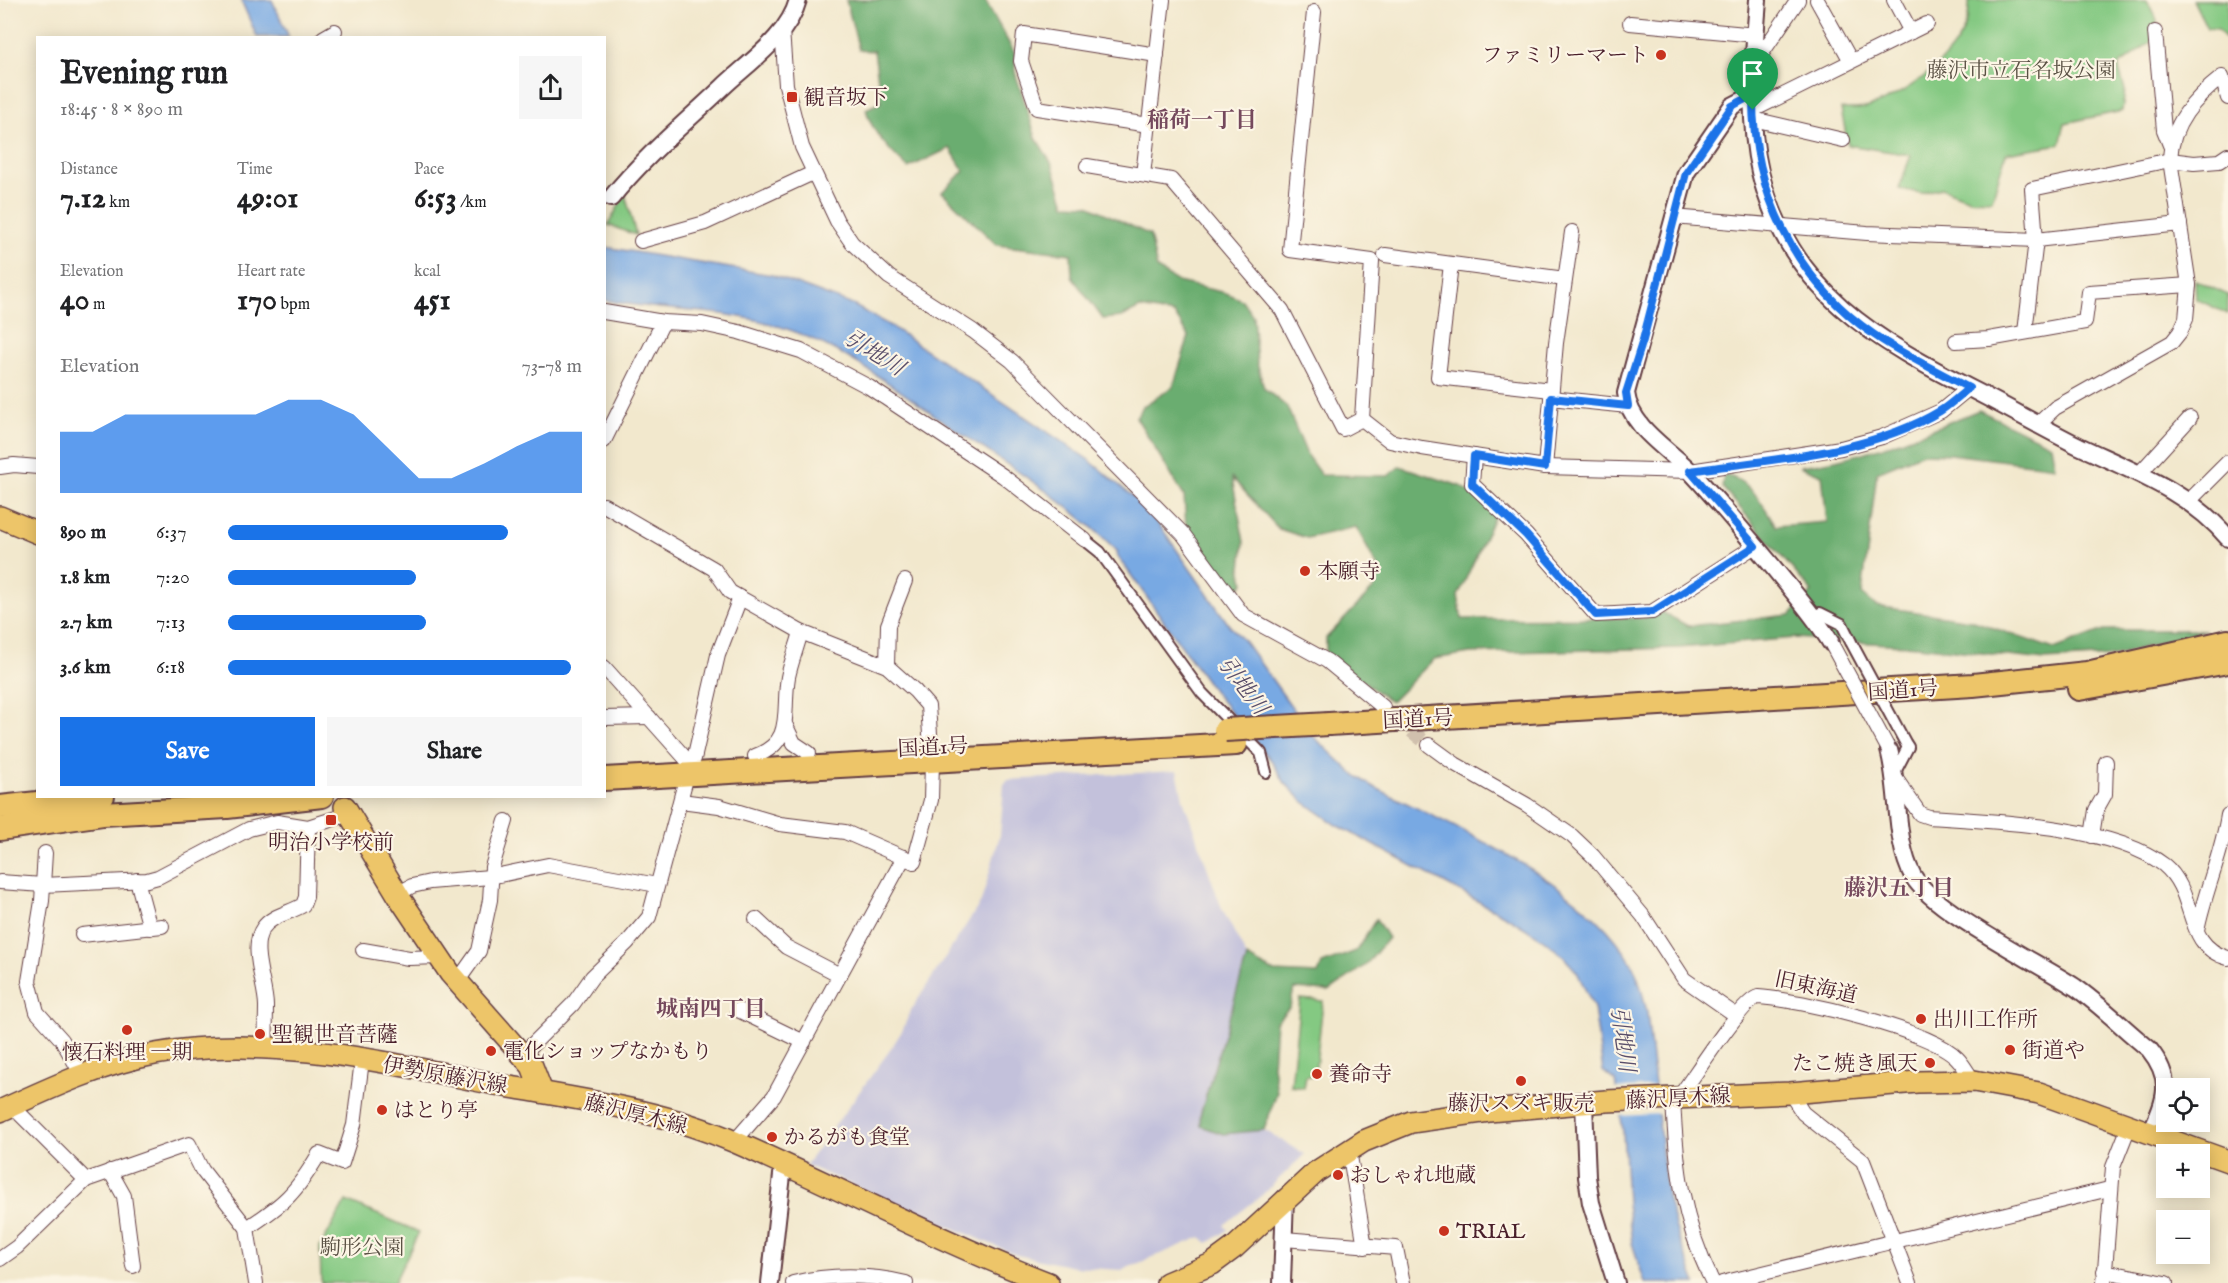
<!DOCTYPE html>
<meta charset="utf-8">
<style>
:root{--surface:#fff;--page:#f6f6f6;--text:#202124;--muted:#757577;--accent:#1a73e8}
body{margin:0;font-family:"IM FELL English","Noto Serif JP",serif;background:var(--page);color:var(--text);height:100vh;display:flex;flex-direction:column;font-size:22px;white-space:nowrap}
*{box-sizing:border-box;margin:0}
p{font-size:20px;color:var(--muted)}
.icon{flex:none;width:33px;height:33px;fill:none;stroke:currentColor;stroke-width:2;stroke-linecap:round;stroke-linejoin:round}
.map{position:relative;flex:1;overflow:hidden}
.panel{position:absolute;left:36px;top:36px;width:570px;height:762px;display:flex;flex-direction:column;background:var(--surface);border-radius:0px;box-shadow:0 3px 15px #0003}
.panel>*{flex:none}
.fabs{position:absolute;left:2156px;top:1078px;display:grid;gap:12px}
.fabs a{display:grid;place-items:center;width:54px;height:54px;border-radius:0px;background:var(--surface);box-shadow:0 3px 15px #0003;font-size:30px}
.pin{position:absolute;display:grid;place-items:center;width:51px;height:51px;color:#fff;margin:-62px -26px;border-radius:50% 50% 50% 0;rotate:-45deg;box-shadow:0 0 6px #0007}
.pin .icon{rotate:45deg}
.round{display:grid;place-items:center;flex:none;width:63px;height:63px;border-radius:0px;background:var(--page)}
.head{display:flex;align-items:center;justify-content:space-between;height:102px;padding:0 24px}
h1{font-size:33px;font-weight:700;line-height:45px}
.figures{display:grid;grid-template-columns:repeat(3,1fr);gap:9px;height:102px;padding:6px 24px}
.figures div{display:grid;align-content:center}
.figures b{font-size:30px;font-weight:700}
.figures small{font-size:16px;font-weight:400}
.figures p{font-size:16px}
.chart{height:168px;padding:12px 24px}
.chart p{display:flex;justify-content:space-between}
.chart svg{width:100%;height:108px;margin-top:6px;fill:var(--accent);opacity:.7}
.button{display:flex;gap:12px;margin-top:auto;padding:12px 24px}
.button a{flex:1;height:69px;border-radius:0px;background:var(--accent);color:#fff;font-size:24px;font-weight:700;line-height:69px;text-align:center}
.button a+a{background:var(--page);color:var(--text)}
ul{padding:0 24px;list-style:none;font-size:20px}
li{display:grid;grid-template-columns:96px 72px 1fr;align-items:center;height:45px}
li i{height:15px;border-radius:8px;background:var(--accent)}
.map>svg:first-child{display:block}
</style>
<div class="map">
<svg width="2228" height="1283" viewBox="0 0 2228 1283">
<rect width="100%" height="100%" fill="#fcf5e5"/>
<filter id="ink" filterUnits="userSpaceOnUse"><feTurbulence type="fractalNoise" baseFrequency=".0167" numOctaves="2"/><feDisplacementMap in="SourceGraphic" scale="12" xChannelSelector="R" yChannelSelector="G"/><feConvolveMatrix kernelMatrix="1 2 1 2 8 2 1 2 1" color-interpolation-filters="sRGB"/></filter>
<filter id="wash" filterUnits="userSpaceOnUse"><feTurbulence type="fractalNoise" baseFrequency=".008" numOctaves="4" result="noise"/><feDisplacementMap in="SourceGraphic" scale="24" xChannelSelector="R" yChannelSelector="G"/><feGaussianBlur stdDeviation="1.35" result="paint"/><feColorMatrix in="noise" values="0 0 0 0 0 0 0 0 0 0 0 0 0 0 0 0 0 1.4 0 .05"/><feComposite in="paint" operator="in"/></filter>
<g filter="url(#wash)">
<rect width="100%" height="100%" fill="#f2e8cd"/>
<!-- industrial -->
<polygon fill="#c3c1db" points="1177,771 1183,799 1222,909 1247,957 1200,1116 1223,1134 1264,1130 1305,1154 1262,1195 1224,1225 1228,1230 1208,1243 1201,1237 1122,1270 1074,1267 1017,1255 806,1165 890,1050 902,1031 911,1010 981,902 1000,835 1004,784 1008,780"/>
<!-- green -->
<g fill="#84c982" stroke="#677456" stroke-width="1.5">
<path d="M1969 0H2147L2157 21 2152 41 2118 66 2125 90 2122 111 2065 123 2060 144 2006 153 1992 200 1970 199 1941 188 1921 193 1899 189 1911 155 1848 145 1841 109C1850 109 1860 110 1869 107 1910 93 1973 48 1969 0Z"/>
<polygon points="2193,0 2228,0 2228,41 2218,29 2207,28"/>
<polygon points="625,194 636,235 608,225"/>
<polygon points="2195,280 2228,295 2228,314 2196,299"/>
<polygon points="1300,999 1323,1001 1315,1076 1306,1076 1304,1088 1291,1086"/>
<polygon points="346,1201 419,1232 394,1283 321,1283 320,1247"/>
</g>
<!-- forest -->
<g fill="#6bad70" stroke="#5a664e" stroke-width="1.5">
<path d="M846 0H985L1015 54V72L1036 138 1052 164 1065 204 1088 205 1150 235 1157 269 1178 282 1226 293 1242 300 1253 316 1257 363 1264 388 1287 407 1308 457 1321 475 1388 476 1400 466 1463 487 1496 513 1458 596 1462 619 1645 618 1662 612 1688 626 1790 615 1812 592 1722 487 1724 475C1752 481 1762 503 1776 526L1827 522 1822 475 1799 466C1862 459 1920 434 1979 410L2051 445 2055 467 1950 454 1923 453 1877 472 1862 594 1876 606 1971 620 2054 649 2104 630H2205L2114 656 2045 660 1917 646 1795 638 1679 648 1470 653 1434 659 1391 702 1326 654V638L1375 587 1377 566 1356 527 1307 538 1279 529 1232 478 1244 542 1241 568 1244 583 1236 591 1186 528 1184 496 1136 417 1143 406 1173 387 1189 336 1174 314 1140 308 1122 317 1103 319 1072 277 1071 254 997 245 942 192 964 171 950 148 908 168C891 152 871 132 866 109L881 102 874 51 859 50Z"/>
<polygon points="1376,919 1388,938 1367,964 1329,991 1294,989 1290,1007 1276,1022 1273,1066 1277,1092 1264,1130 1223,1134 1201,1126 1200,1116 1247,957 1274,972 1318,974 1322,964 1356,951"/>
</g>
<!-- water -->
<g fill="#78a9e3" stroke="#616487" stroke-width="1.5">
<polygon points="241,0 272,0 289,37 257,37"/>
<path d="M605 247 772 275 853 305 892 327 1089 460 1138 501 1163 530 1229 625 1245 642 1312 735 1351 772 1370 785C1452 827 1588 882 1632 964 1640 979 1643 996 1647 1012L1667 1196 1679 1239 1696 1283H1645L1632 1243 1627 1203 1623 1131 1615 1081 1603 1071 1594 1008 1577 972 1561 954 1541 938 1509 918 1337 825 1304 802 1285 783 1271 760 1215 693 1116 554 1118 552C1071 504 1014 469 959 432 900 392 840 343 771 324 717 308 659 312 605 300Z"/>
</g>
<!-- pier -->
<polygon fill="#f2e8cd" points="1657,1086 1659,1114 1618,1116 1613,1089"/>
</g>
<g filter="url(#ink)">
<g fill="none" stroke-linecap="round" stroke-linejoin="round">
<!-- minor-tunnel -->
<polyline stroke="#d0c0ad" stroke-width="14" stroke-dasharray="14 7" stroke-linecap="butt" points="1395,718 1429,745"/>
<!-- pedestrian casing -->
<g stroke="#633d43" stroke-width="14">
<g id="pedestrian">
<polyline points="1085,540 1100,552 1202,693 1261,753 1266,772"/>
<polyline points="1820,613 1842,624 1851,642"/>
<polyline points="1895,772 1908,747 1906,744"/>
</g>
</g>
<!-- minor casing -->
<g stroke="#633d43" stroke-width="16">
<g id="minor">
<polyline points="1817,0 1851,61"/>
<polyline points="1894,0 1911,32"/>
<polyline points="1314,12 1290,250 1372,261 1362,419"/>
<polyline points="1630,23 1756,35"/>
<polyline points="782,30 786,85 802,147 837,221 852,243 889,277 973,331 1012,361 1183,534 1243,615 1327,661 1383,707"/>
<polyline points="2155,32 2164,130 2170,145"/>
<polyline points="323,38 335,31"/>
<polyline points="1754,65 1798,0"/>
<polyline points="1753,110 1927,24"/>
<polyline points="1753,119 1843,140"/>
<polyline points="1149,125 1037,108 1021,61 1024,34 1157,55"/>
<polyline points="1087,166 1171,180 1282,310 1343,429 1362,419 1390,441 1422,448 1545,467 1690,471 1841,448 1882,437 1941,411 1969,388"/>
<polyline points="1143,175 1163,0"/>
<polyline points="1673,217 1867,233 2036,240 2180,224"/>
<polyline points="641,241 705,223 813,173"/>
<polyline points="1385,255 1565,279"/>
<polyline points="1451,264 1438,377 1551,390"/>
<polyline points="604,312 663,322 702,324 739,332 801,351 869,387 1003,476 1085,540"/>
<polyline points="2025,332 2036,240 2032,189 2170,160 2194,163 2219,161 2228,155"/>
<polyline points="1956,341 1989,339 2085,322 2089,292 2189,285"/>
<polyline points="1551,398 1628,406"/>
<path d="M2038 424 2055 408 2172 342 2180 332 2186 319 2189 285 2170 160C2171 124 2195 98 2222 77L2228 98"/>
<polyline points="604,441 663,322"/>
<polyline points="1474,456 1472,484 1526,535 1596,615 1652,612 1755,546"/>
<polyline points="0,467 14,465 38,467"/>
<polyline points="1545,467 1556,343 1572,232"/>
<polyline points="2139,474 2190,418"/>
<polyline points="2189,501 2228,462"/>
<polyline points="604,505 714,569 730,592 801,632 887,666 915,691 928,706 932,762 931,800 914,862 845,832 780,824 719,806 681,801"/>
<polyline points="887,666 888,625 905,581"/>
<polyline points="604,667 687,760"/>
<polyline points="604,718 649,717"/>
<polyline points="785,724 794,743 809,753"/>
<polyline points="1429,745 1455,764 1527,805 1572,836 1593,856 1643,916 1684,979 1737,1016"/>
<path d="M755 756C795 742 782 711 788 677 791 662 797 647 801 632"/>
<polyline points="694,759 718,655 740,598"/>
<path d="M1896 779 1920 814 1929 817C1993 821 2114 826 2164 865 2198 893 2182 946 2228 958"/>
<polyline points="2092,836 2096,810 2105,794 2106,762"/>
<polyline points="45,853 42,901 29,981 37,1012 62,1040 82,1075"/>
<polyline points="137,880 150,928"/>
<polyline points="0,882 43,885 147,880 158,877 249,829 277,822 308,827 349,814"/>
<polyline points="397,894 412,886 430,882 490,877 548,865 657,885"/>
<polyline points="756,919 786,947 840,975"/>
<path d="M2197 930C2205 890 2222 854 2228 815"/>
<polyline points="82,935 162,926"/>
<polyline points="363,950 409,958 439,957"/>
<polyline points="457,982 479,951 490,900 492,867 506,821"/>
<polyline points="738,1010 804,1042"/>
<path d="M266 1048C265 1034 266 1020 266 1006 266 985 249 947 263 928 272 915 290 913 303 905L306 897 308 827"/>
<polyline points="521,1056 573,1004 592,977 627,943 649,917 687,775"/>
<polyline points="1790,1093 1803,1113 1863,1161 1910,1283"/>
<path d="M1679 1097C1692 1080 1742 1000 1758 997 1798 999 1931 1030 1957 1058 1964 1065 1968 1074 1974 1081"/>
<path d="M1673 1098C1676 1166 1682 1221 1713 1283"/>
<polyline points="16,1104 19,1113 86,1180"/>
<polyline points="734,1142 774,1096 904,857"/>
<polyline points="1349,1150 1365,1247"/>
<polyline points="110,1171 124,1196 133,1266"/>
<path d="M247 1228C284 1204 296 1193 319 1154L342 1163 354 1125 362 1060"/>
<polyline points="1284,1239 1396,1248 1403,1283"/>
<polyline points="0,1259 17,1247 86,1180 189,1144 202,1170 247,1228 256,1283"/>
<polyline points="2104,1271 2166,1283"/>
<path d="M793 1283C829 1274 870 1274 906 1283"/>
<polyline points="1722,1283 2109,1189"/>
<polyline points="2104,1283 2113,1167 2130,1124"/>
</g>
</g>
<!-- tertiary casing -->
<g stroke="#633d43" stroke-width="20">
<g id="tertiary">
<path d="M1758 0C1754 56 1747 116 1760 172 1789 292 1877 341 1979 393 2012 410 2045 429 2079 446 2132 471 2190 492 2228 538"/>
<path d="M1753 95 1732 106 1686 173 1626 393C1630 428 1669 449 1692 473 1720 503 1746 535 1773 567 1793 592 1814 615 1831 643"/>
<path d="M611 198C643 158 685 123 723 87 749 62 788 37 798 0"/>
<path d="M1889 750C1900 789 1894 842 1913 876 1933 911 2037 962 2075 987 2101 1005 2124 1029 2149 1049 2174 1080 2166 1099 2151 1132"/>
<polyline points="1584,1104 1587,1177 1591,1203 1616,1283"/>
<polyline points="770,1283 783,1166"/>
<polyline points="1282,1283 1285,1198"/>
</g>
</g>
<!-- primary casing -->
<g stroke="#633d43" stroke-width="24">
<g id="primary">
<polyline points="0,517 38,533"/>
<polyline points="345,807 401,900 450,973 532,1066 542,1092"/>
<path d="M0 1111C50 1088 101 1064 155 1054 271 1033 392 1064 505 1086 583 1100 662 1110 735 1142 840 1188 941 1242 1048 1283"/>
<polyline points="1167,1283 1212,1264 1235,1247 1316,1172 1364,1141 1411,1122 1489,1111 1606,1101 1790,1093 1917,1082 1974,1081 2039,1093 2228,1161"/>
</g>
</g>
<!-- trunk casing -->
<g stroke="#633d43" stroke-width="26">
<g id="trunk">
<polyline points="2079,689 2228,662"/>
<polyline points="1329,724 1973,685 2087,673 2228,641"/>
<polyline points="604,779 1236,744"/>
<polyline points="0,807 103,796"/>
<polyline points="0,829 103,814 227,807 322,796"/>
</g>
</g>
<!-- pedestrian -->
<use href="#pedestrian" stroke="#fff" stroke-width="10"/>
<!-- minor -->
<use href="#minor" stroke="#fff" stroke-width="14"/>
<!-- tertiary -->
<use href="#tertiary" stroke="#fff" stroke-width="16"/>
<!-- primary -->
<use href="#primary" stroke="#edc569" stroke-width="21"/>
<!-- trunk -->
<use href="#trunk" stroke="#edc569" stroke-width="22"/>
<!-- pedestrian-bridge casing -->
<g stroke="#633d43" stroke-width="14" stroke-linecap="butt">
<polyline id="pedestrian-bridge" points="1851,642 1906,744"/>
</g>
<!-- minor-bridge casing -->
<g stroke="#633d43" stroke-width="16" stroke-linecap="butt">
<polyline id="minor-bridge" points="1831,643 1889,750"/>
</g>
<!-- trunk-bridge casing -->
<g stroke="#633d43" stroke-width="26" stroke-linecap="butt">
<polyline id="trunk-bridge" points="1225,730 1329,724"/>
</g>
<!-- pedestrian-bridge -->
<use href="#pedestrian-bridge" stroke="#fff" stroke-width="10"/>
<!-- minor-bridge -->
<use href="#minor-bridge" stroke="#fff" stroke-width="14"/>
<!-- trunk-bridge -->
<use href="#trunk-bridge" stroke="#edc569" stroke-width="22"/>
</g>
</g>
<g fill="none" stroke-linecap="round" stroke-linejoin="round" filter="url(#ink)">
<!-- route casing -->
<g stroke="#fff" stroke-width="12">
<path id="route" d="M1753 95C1752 190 1794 279 1873 334 1903 355 1937 371 1969 388 1959 396 1950 405 1940 411 1869 454 1771 459 1690 471L1755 546 1652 612 1596 615 1526 535 1472 484 1474 456 1545 467 1551 398 1628 406 1626 393 1643 340 1686 173 1732 106Z"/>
</g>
<!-- route -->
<use href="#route" stroke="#1a73e8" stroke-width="8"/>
</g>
<!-- markers -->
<g fill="#c8321e" stroke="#fcf5e5" stroke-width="2">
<circle cx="1661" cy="55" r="6"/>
<rect x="786" y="91" width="12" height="12" rx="3"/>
<circle cx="1305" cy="571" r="6"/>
<rect x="325" y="814" width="12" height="12" rx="3"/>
<circle cx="1921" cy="1019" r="6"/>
<circle cx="127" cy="1030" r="6"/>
<circle cx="260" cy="1034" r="6"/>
<circle cx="2010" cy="1050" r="6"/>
<circle cx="491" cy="1051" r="6"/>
<circle cx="1930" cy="1063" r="6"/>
<circle cx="1317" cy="1074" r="6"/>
<circle cx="1521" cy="1081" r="6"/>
<circle cx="382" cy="1110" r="6"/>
<circle cx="772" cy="1137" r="6"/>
<circle cx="1338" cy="1175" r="6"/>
<circle cx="1444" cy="1231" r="6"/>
</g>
<g text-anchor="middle" stroke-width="4.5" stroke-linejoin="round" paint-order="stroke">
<!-- poi labels -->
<g font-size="21" fill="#4a1f2b" stroke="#fcf5e5" text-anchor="start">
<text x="1649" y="62" text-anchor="end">ファミリーマート</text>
<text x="804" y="104">観音坂下</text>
<text x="1317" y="578">本願寺</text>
<text x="331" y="849" text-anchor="middle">明治小学校前</text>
<text x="1933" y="1026">出川工作所</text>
<text x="272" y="1041">聖観世音菩薩</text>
<text x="2022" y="1057">街道や</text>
<text x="503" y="1058">電化ショップなかもり</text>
<text x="127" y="1059" text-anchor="middle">懐石料理 一期</text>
<text x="1918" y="1070" text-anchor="end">たこ焼き風天</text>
<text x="1329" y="1081">養命寺</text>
<text x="1521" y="1110" text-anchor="middle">藤沢スズキ販売</text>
<text x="394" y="1117">はとり亭</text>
<text x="784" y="1144">かるがも食堂</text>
<text x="1350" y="1182">おしゃれ地蔵</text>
<text x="1456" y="1238">TRIAL</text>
</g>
<!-- park labels -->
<g font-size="21" fill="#5b5245" stroke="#fcf5e5">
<text x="2021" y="77">藤沢市立石名坂公園</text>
<text x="362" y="1254">駒形公園</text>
</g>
<!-- street labels -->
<g font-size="21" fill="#4a1f2b" stroke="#fcf5e5">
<text transform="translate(1903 690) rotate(-4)" y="7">国道1号</text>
<text transform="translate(1418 719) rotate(-3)" y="7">国道1号</text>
<text transform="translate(933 747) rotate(-3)" y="7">国道1号</text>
<text transform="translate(1816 987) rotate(12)" y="7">旧東海道</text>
<text transform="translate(445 1075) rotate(10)" y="7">伊勢原藤沢線</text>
<text transform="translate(1678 1098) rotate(-3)" y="7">藤沢厚木線</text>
<text transform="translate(636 1114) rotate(14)" y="7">藤沢厚木線</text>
</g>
<!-- neighbourhood labels -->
<g font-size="22" font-weight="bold" fill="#75495d" stroke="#fcf5e5">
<text x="1202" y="127">稲荷一丁目</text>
<text x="1899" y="895">藤沢五丁目</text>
<text x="711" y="1016">城南四丁目</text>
</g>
<!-- water labels -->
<g font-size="22" font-style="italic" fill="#5a4f6b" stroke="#fcf5e5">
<text transform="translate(875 352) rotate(32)" y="8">引地川</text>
<text transform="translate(1244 685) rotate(53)" y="8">引地川</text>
<text transform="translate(1624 1039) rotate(82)" y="8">引地川</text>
</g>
</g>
</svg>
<div class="fabs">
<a><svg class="icon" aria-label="locate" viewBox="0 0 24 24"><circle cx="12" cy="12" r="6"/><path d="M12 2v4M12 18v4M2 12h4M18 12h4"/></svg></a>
<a>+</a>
<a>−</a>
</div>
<div class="pin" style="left:1753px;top:110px;background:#1e9e55"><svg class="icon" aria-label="arrive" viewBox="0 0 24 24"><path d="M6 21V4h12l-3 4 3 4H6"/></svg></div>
<section class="panel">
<div class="head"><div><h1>Evening run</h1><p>18:45 · 8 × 890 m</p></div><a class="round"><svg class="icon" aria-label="share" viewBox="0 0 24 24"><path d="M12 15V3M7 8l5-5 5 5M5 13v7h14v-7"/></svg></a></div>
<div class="figures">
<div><p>Distance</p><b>7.12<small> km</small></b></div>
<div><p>Time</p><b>49:01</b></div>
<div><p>Pace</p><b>6:53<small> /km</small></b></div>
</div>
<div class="figures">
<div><p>Elevation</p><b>40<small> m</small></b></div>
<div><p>Heart rate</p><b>170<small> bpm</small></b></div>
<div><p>kcal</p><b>451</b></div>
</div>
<div class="chart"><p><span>Elevation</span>73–78 m</p>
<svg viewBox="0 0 160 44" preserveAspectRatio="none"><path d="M0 44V19L10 19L20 12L30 12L40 12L50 12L60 12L70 6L80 6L90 12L100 25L110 38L120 38L130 32L140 25L150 19L160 19V44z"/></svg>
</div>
<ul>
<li><b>890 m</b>6:37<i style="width:79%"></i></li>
<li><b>1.8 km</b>7:20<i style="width:53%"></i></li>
<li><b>2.7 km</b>7:13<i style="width:56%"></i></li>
<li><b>3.6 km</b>6:18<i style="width:97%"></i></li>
</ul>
<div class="button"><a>Save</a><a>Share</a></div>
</section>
</div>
